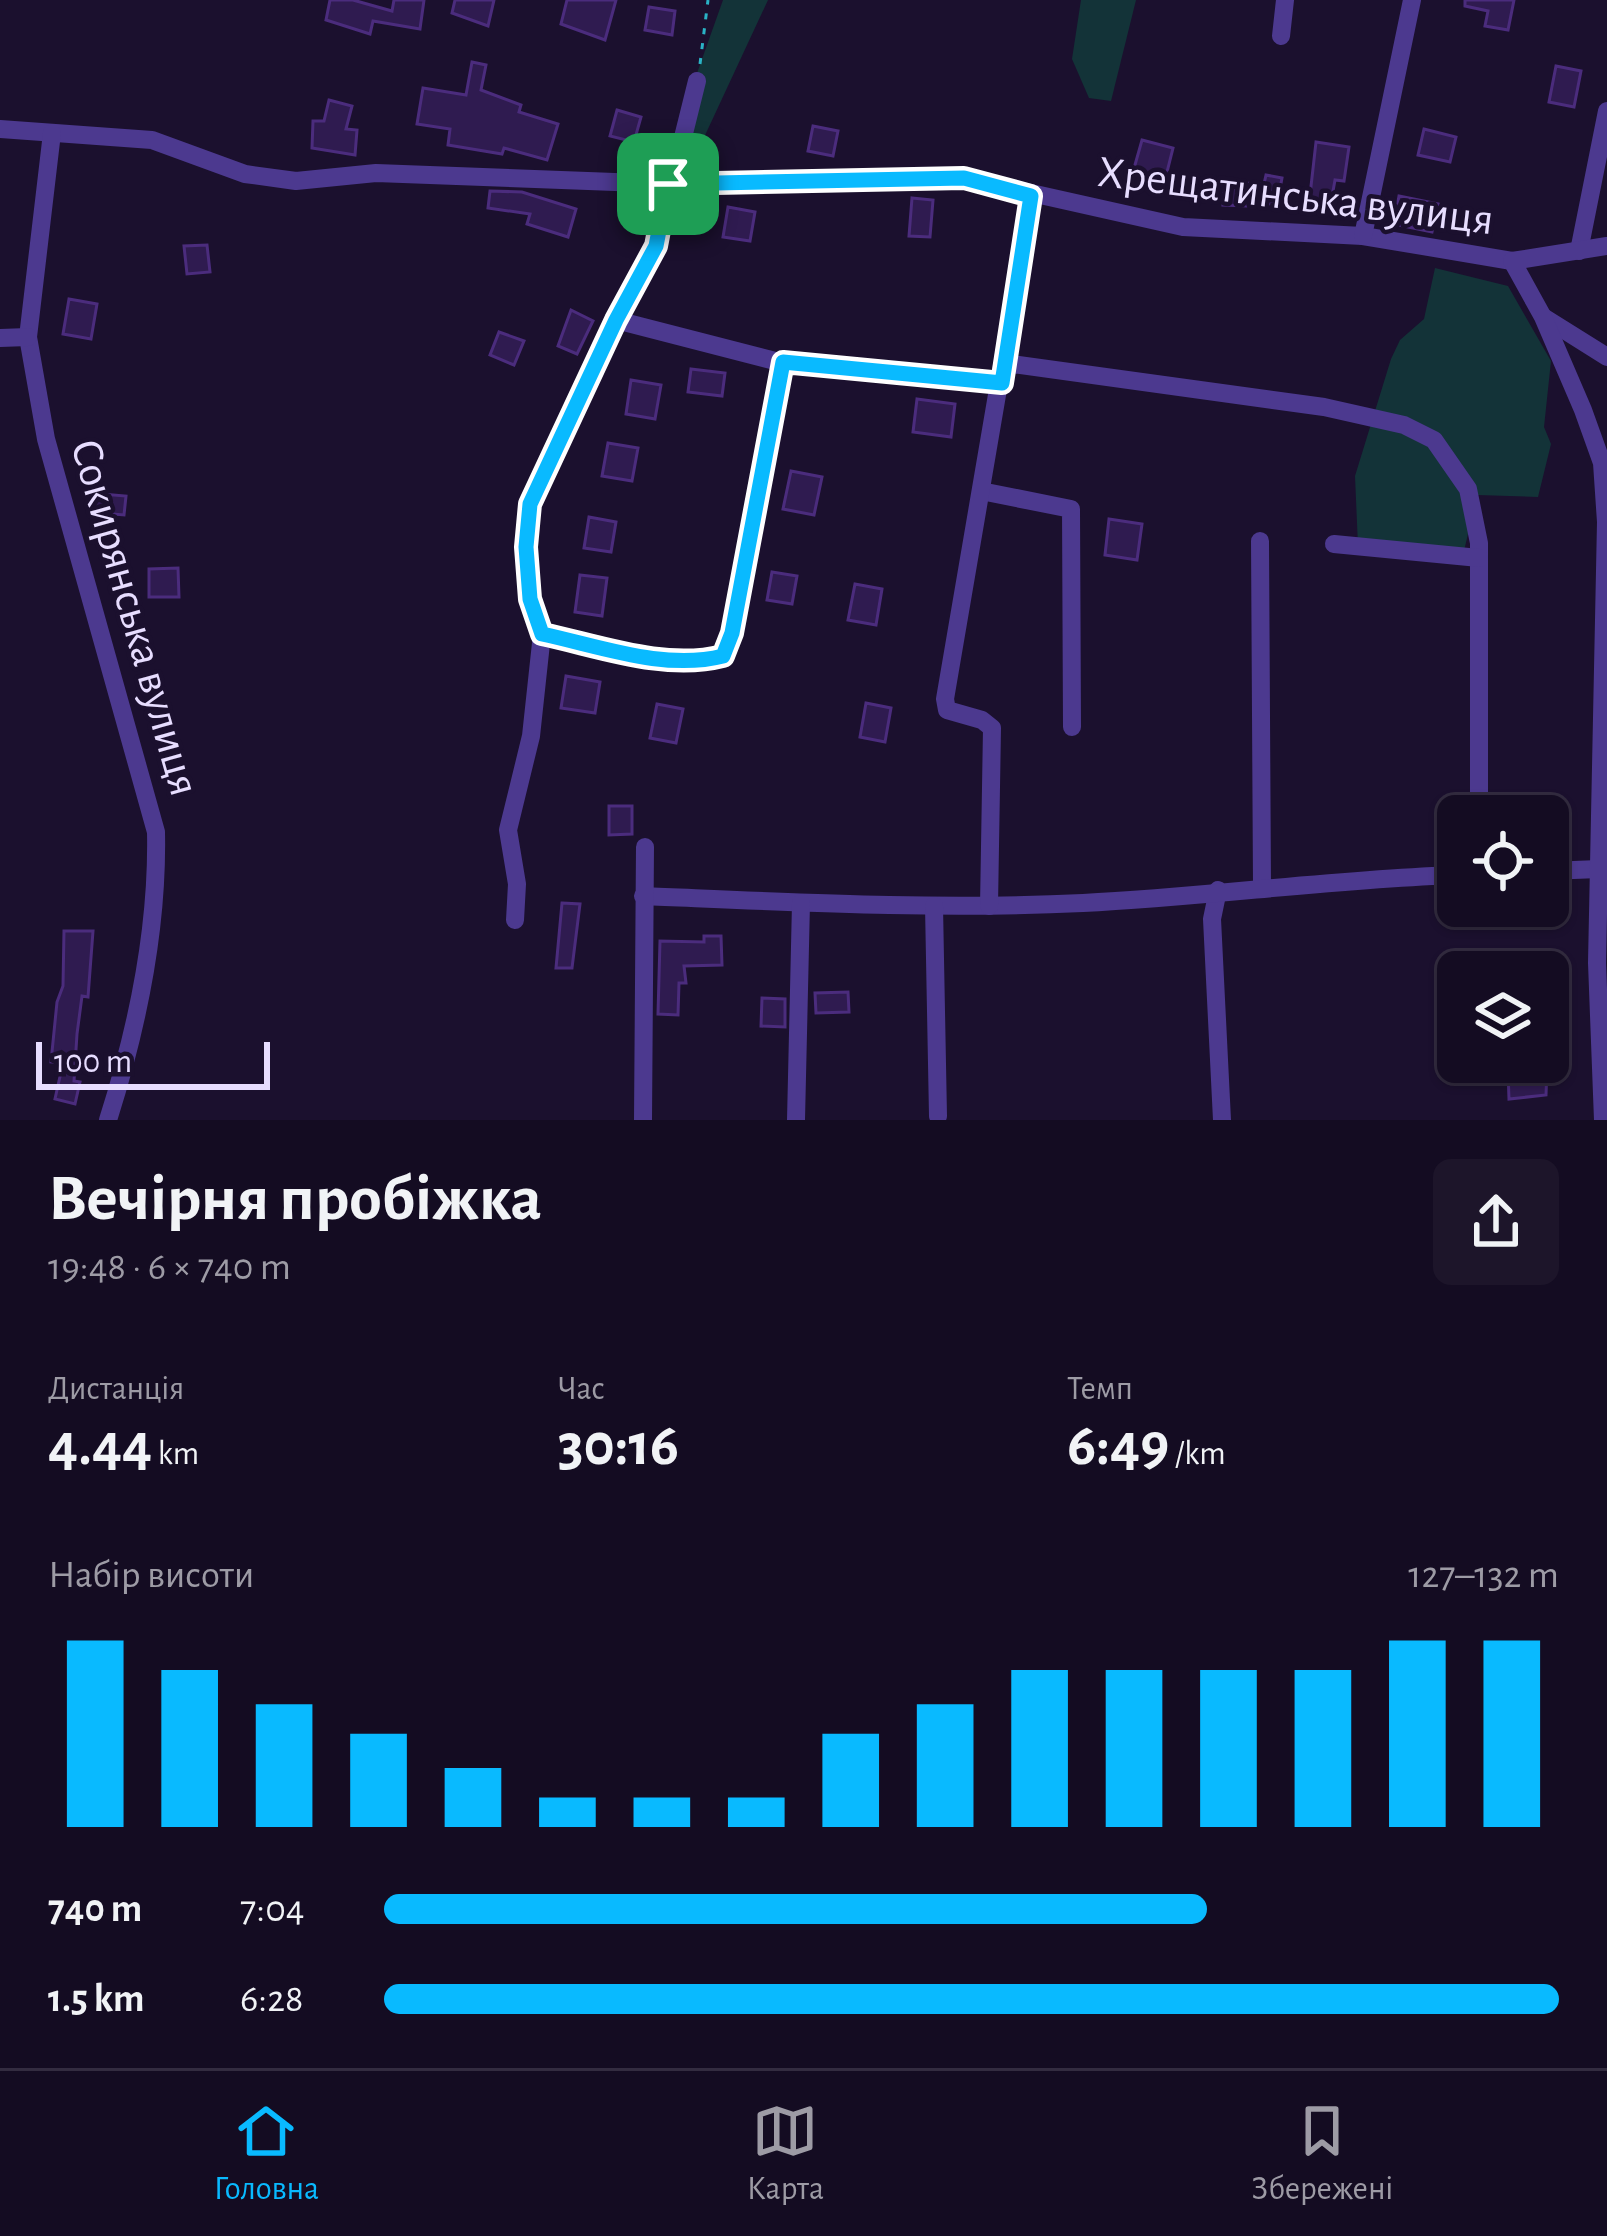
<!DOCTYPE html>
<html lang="uk">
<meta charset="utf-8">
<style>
:root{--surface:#140c22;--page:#1d152a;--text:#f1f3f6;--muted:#9d9ba5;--line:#332c40;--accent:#09baff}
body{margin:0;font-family:"Alegreya Sans",sans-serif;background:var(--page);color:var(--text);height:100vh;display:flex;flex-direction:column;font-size:45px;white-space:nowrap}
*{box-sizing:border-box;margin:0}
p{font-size:39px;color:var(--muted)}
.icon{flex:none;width:66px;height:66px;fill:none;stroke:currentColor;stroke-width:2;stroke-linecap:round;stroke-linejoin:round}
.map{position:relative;height:1120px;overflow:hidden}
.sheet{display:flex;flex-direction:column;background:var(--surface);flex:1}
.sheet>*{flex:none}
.buttons{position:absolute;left:1437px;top:795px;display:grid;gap:24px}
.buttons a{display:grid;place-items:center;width:132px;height:132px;border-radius:18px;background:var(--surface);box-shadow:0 3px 9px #0004,0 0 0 3px var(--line);font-size:60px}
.scale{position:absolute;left:36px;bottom:30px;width:234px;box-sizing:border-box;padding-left:12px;border:6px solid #e7ddff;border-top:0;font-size:33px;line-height:42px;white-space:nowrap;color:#e7ddff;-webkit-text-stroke:9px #1b102e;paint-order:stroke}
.pin{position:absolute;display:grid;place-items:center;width:102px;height:102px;color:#fff;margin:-51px;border-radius:24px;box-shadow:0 6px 18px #0006}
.round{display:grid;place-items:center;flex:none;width:126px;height:126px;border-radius:18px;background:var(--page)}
.headline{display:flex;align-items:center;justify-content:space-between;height:204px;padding:0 48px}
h1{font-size:66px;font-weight:700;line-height:90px}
.stats{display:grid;grid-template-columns:repeat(3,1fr);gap:18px;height:204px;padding:12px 48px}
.stats div{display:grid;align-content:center}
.stats b{font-size:60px;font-weight:700}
.stats small{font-size:33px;font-weight:400}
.stats p{font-size:33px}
.chart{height:336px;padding:24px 48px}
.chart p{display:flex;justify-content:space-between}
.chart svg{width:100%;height:216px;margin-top:12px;stroke:var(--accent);stroke-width:6}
ul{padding:0 48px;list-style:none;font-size:39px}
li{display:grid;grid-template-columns:192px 144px 1fr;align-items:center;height:90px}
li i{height:30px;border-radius:15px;background:var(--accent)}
.menu{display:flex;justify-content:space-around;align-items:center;height:168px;border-top:3px solid var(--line);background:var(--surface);font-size:33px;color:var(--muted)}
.menu a{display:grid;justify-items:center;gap:6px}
.menu .selected{color:var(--accent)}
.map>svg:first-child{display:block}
</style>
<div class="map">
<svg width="1607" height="1120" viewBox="0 0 1607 1120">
<rect width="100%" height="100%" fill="#1b102e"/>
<!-- green -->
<g fill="#133338">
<polygon points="723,0 768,0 694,159 669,152"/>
<polygon points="1081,0 1136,0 1111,101 1089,98 1072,59"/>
<polygon points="1435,268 1508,286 1551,361 1544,427 1551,444 1538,497 1477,495 1464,551 1358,546 1355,476 1391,359 1400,340 1424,319"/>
</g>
<!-- building -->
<g fill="#2f1b50" stroke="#4b2c7d" stroke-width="3">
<polygon points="330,0 353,0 392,11 394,0 424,0 420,29 373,21 370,34 326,20"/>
<polygon points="455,0 494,0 488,26 452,13"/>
<polygon points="567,0 616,0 605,40 561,24"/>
<polygon points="1465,0 1514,0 1508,30 1485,26 1488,11 1465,6"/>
<polygon points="649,7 675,11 672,35 645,30"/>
<polygon points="472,62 486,65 481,90 521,105 519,112 558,124 547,160 504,148 502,154 448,145 450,129 417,124 423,88 466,95"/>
<polygon points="1556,66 1581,71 1574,107 1549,102"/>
<polygon points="329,100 352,106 346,129 357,130 355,155 312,148 313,121 324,121"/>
<polygon points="617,110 641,117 634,142 610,136"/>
<polygon points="813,126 838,131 833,156 808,151"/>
<polygon points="1424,129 1456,137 1450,162 1418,155"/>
<polygon points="1142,140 1173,148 1165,180 1133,172"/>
<polygon points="1316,142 1349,147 1344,181 1335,180 1330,208 1309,204"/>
<polygon points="1266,175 1282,178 1277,205 1247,200 1246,206 1223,205 1224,182 1264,184"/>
<polygon points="490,191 522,192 576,209 568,237 527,224 530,214 488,208"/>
<polygon points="1399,196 1438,204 1432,232 1394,224"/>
<polygon points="912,198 933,200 930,237 909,236"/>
<polygon points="728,207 755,212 750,241 723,237"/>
<polygon points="207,245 210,272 187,274 184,246"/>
<polygon points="69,299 97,304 91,339 63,334"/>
<polygon points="571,310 593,321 577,354 558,346"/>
<polygon points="499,332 524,341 514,365 490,355"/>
<polygon points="691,369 725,373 722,396 688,392"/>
<polygon points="631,380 661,385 655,419 626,414"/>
<polygon points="917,399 955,404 951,437 913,432"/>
<polygon points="608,443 638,448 632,481 602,476"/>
<polygon points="791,471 822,477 814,515 783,509"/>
<polygon points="90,493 126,496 124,515 88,512"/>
<polygon points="589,517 616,522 611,552 584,548"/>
<polygon points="1109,519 1142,524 1137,560 1105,555"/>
<polygon points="178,568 179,597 149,597 149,569"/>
<polygon points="772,572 797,576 792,604 767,600"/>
<polygon points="580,575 607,578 602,616 575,612"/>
<polygon points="855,584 882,589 876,625 848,620"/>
<polygon points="566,676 600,682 595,713 561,708"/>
<polygon points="866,703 891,708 885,742 860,737"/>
<polygon points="657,704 683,709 676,743 650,738"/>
<polygon points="609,806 632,806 632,834 609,835"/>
<polygon points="562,903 580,904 572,968 556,968"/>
<polygon points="64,931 93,931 88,997 82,996 77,1034 74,1081 80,1082 75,1104 55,1099 63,1063 51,1062 57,1002 63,986"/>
<polygon points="704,936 721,936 722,965 684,966 686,983 679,983 678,1015 658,1014 660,941 704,942"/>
<polygon points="848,992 849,1012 816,1013 815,993"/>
<polygon points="762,998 785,999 785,1027 761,1026"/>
<polygon points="1514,1067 1547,1068 1546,1095 1509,1099 1508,1071"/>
</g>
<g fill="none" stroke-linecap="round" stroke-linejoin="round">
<!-- path -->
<polyline stroke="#2ab3c6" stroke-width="3" stroke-dasharray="6 9" stroke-linecap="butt" points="700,64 708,0"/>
<!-- minor -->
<g stroke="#4c398f" stroke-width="18">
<polyline points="1281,36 1285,0"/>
<path d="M697 81 656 246 616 320 530 504 526 547 530 599 542 634C599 646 665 671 723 656L732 633 783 363"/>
<polyline points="0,129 152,140 245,174 296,181 376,173 668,184 964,178 1183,227 1363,236 1512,261"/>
<path d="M52 133 28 337 46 439 156 832C158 928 137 1029 108 1120"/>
<polyline points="1363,236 1412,0"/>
<polyline points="1579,251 1607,111"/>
<polyline points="1545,318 1607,357"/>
<polyline points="616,320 783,363 1002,383"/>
<polyline points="0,338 28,337"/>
<polyline points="1005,363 1324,407 1404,425 1434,440 1468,489 1479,543 1479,816"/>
<polyline points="981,491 1071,509 1072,727"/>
<polyline points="1260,541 1262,886"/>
<polyline points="1334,544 1479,558"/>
<polyline points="1548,871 1599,869"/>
<polyline points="1218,890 1212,919 1222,1120"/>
<path d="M643 896C790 902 936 910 1083 903 1208 897 1333 879 1458 875"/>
<polyline points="934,906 938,1116"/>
<polyline points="989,906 992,728 982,720 947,710 945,699 1031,196"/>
<polyline points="515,920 517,884 508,830 531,736 542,634"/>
<polyline points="643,1120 645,847"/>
<polyline points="796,1120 801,903"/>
<polyline points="1603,1120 1597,963 1606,522 1602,463 1583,410 1543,317 1512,261 1607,246"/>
</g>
</g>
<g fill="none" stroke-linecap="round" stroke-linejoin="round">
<!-- route casing -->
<g stroke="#fff" stroke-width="24">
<path id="route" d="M964 178 1031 196 1002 383 783 362 732 633 723 656C665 671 599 646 542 634L530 599 526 547 530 504 616 320 656 246 668 184Z"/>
</g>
<!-- route -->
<use href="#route" stroke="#09baff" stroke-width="15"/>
</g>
<g text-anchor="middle" stroke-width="9" stroke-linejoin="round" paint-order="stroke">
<!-- street labels -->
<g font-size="45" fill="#e7ddff" stroke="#1b102e">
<text transform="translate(1296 194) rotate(7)" y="16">Хрещатинська вулиця</text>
<text transform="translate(137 617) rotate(74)" y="16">Сокирянська вулиця</text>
</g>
</g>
</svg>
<div class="buttons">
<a><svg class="icon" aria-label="locate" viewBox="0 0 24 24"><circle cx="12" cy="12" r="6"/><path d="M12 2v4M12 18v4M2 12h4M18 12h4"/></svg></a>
<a><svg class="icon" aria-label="layers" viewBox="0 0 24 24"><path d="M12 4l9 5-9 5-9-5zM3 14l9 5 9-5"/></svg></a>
</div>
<div class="scale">100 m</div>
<div class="pin" style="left:668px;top:184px;background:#1e9e55"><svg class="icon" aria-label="arrive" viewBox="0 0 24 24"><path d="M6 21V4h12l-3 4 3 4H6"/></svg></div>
</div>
<section class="sheet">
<div class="headline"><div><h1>Вечірня пробіжка</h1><p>19:48 · 6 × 740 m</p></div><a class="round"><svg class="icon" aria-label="share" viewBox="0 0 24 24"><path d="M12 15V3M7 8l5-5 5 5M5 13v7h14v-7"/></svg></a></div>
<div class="stats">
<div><p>Дистанція</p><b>4.44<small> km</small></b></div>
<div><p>Час</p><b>30:16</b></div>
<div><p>Темп</p><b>6:49<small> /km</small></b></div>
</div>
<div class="chart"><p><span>Набір висоти</span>127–132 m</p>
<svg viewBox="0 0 160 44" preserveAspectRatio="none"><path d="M5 44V6M15 44V12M25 44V19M35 44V25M45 44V32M55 44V38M65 44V38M75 44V38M85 44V25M95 44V19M105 44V12M115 44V12M125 44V12M135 44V12M145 44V6M155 44V6"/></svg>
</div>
<ul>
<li><b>740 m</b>7:04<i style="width:70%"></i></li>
<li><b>1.5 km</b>6:28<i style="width:100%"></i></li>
</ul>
</section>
<nav class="menu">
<a class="selected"><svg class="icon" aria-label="home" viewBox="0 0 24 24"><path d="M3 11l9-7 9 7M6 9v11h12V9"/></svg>Головна</a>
<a><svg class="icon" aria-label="map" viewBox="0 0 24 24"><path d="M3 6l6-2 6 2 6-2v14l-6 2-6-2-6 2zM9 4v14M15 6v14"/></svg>Карта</a>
<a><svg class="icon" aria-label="saved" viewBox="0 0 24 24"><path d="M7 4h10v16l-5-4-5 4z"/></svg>Збережені</a>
</nav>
